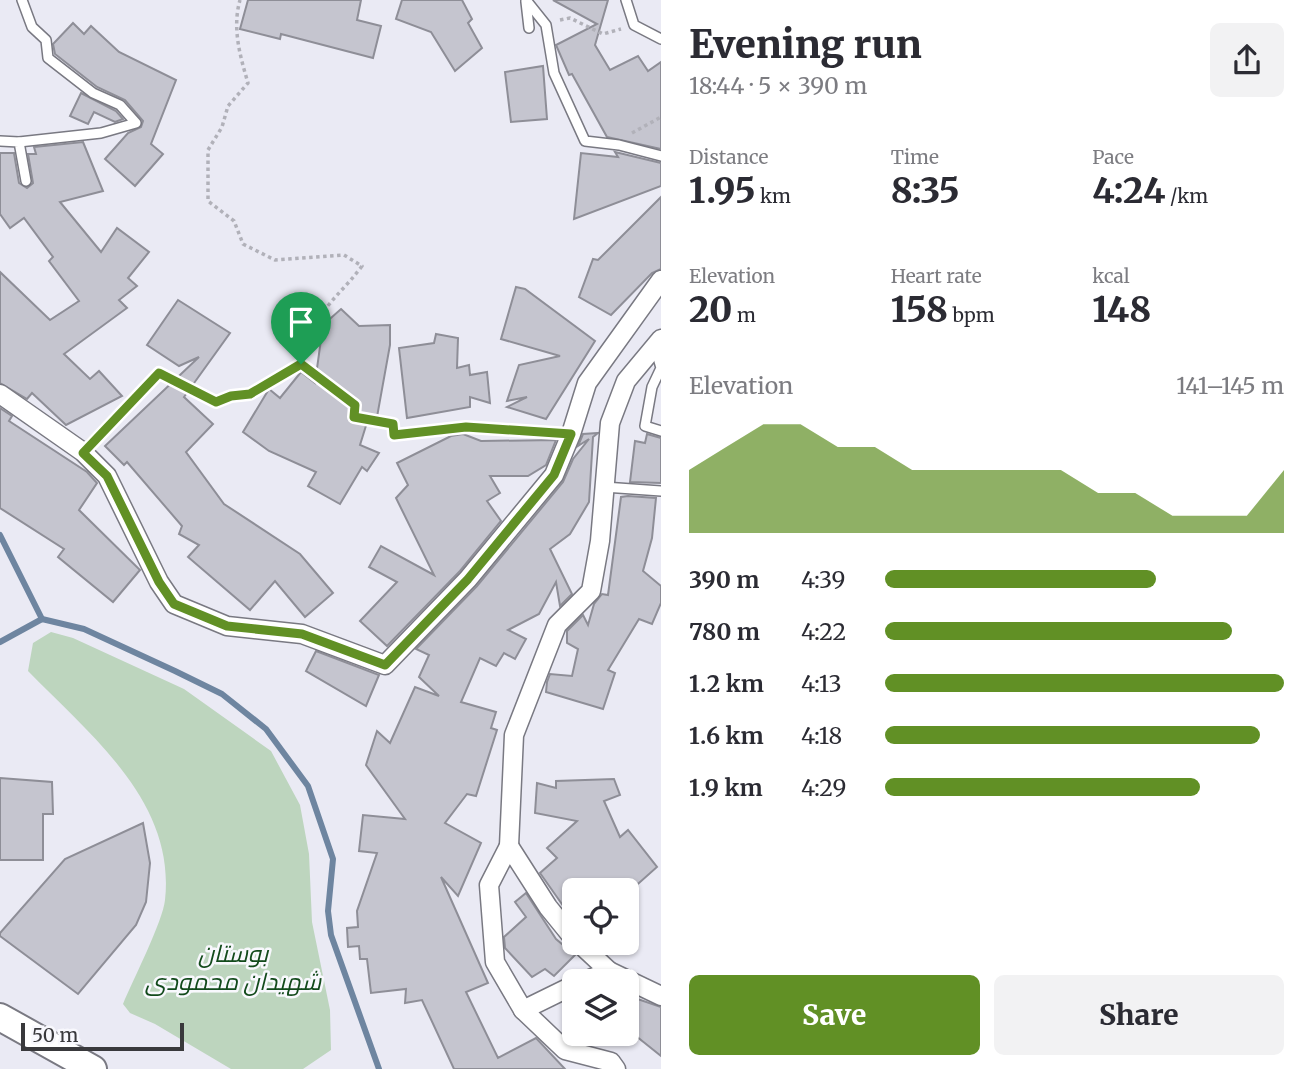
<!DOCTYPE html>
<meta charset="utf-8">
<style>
:root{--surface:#fff;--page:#f2f2f3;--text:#2b2b33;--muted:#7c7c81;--accent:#619025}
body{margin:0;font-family:Merriweather,Cairo,serif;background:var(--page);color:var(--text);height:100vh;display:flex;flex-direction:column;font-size:26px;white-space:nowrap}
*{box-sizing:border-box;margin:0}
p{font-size:23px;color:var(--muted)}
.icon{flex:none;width:38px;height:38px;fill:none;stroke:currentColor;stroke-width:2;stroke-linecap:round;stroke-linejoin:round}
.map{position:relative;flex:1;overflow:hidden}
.drawer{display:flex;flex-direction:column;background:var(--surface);width:651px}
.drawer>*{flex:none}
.fabs{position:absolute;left:562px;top:878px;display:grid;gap:14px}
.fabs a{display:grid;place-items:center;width:77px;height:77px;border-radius:10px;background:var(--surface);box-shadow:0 2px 5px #0004;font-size:35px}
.scale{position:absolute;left:21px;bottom:18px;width:163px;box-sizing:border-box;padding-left:7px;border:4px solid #39393c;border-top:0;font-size:19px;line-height:24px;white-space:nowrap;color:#39393c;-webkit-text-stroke:5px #f8f8fd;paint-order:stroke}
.pin{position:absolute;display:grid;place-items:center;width:60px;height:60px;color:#fff;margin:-72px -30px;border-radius:50% 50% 50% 0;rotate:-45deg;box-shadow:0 0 7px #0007}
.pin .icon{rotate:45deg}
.round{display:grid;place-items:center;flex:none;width:74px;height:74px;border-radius:10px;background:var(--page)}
.overview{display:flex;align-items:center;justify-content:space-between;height:119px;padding:0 28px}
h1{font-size:38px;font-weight:800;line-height:52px}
.stats{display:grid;grid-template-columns:repeat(3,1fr);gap:10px;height:119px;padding:7px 28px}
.stats div{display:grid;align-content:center}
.stats b{font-size:35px;font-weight:800}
.stats small{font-size:19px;font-weight:400}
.stats p{font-size:19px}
.chart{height:196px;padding:14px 28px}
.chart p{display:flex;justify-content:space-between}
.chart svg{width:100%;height:126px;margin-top:7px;fill:var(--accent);opacity:.7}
.button{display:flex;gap:14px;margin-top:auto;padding:14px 28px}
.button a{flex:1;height:80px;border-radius:10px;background:var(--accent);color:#fff;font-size:28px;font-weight:800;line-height:80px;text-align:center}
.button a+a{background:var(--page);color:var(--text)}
ul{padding:0 28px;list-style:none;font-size:23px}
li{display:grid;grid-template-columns:112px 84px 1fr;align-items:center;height:52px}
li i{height:18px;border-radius:9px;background:var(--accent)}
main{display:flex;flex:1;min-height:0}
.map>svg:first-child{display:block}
</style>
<main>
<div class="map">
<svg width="661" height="1069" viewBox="0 0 661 1069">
<rect width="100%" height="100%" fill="#eaeaf4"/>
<!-- green -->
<path fill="#bdd5be" d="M51 632 73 638 184 689 271 751 300 805 309 854 312 922 330 1010 331 1050 303 1069H231L155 1024 130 1013 123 1004C133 980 163 921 165 900 176 801 89 734 28 671L33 643Z"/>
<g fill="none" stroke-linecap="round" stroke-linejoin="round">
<!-- stream -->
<g stroke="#6e85a0" stroke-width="6">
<polyline points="0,535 42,619"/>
<polyline points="0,642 42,619 84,629 175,671 222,694 266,729 308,786 333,859 328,911 331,935 379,1069"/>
</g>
</g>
<!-- building -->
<g fill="#c5c5cf" stroke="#8e8e97" stroke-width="2">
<polygon points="248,0 361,0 357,20 381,26 373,58 281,34 280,39 240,29"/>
<polygon points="402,0 462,0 472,19 468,23 482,48 455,71 431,32 396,19"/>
<polygon points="553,0 608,0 595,45 610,70 638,56 648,71 661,62 661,149 607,137 572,74 569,75 556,45 597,24"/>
<polygon points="73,23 84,34 91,26 119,52 176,80 151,144 163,154 135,186 105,159 128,133 141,127 143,121 125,100 97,87 55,54 53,44"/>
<polygon points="543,66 547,119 511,122 505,72"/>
<polygon points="81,93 116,111 123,119 115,122 94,112 88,124 70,116"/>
<polygon points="83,142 103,191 60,202 101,252 117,228 149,252 128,278 137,286 119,300 127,308 64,354 90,379 99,371 122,396 66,425 32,393 27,399 0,383 0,272 50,320 79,301 49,261 53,257 24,218 10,228 0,214 0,153 14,153 19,183 27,188 33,183 28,154 36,154 34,147"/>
<polygon points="615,152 661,163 661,186 574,219 581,153 618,157"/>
<polygon points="661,197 661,269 652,273 611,315 579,297 593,259 598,260"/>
<polygon points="516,287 525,289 595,341 546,419 507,407 527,397 507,401 519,365 560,356 501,339"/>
<polygon points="178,300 230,333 184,397 213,424 186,452 224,504 300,554 333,593 305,617 275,581 250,610 188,557 199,545 179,534 182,526 127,462 124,465 105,446 199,357 179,366 147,345"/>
<polygon points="341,309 359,326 390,325 390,345 377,417 369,416 360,445 379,453 367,471 362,467 340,504 308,486 316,472 269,451 243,432 269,389 280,398 301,372 315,383 323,325"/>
<polygon points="436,334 458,338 457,368 469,365 470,375 487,372 490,403 470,397 470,407 407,418 399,348 434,343"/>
<polygon points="0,408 12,416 9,421 87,472 97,483 79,510 140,570 113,602 58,557 64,549 0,508"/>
<polygon points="598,433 593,437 589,502 570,534 550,549 572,594 560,606 556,582 539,614 508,630 526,639 515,659 504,653 496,666 480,658 461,702 496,712 491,728 497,730 476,796 467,794 445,823 481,843 458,896 441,877 488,983 466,992 498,1058 536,1038 565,1069 454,1069 422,1000 405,1003 406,989 371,993 367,959 360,959 359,946 348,947 347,928 358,927 357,911 377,853 359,851 363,815 405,819 366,765 377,731 390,743 415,687 439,696 419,677 429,655 416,649 477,586 563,482 573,459 589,439 578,446 583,434"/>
<polygon points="463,434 481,441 556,440 546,465 528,476 490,476 500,493 487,501 501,521 460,571 387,646 360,621 397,582 369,567 381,546 434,575 396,498 408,485 397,463 451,436"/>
<polygon points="647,434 661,438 661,483 630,482 635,441 645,443"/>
<polygon points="628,496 656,498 652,538 643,571 661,586 661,603 652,624 639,619 608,670 615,673 603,709 546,692 547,682 550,674 572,676 578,649 567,643 567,631 583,615 588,625 594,604 602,594 608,595 621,497"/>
<polygon points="316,651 379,675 366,706 306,671"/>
<polygon points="0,778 52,782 53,814 43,814 43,860 0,860"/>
<polygon points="614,779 620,795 604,801 620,837 628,830 657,867 630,891 574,891 574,912 571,917 540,873 557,858 547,848 577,821 535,813 537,783 556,788 556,781"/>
<polygon points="143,823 150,863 146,902 136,925 78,994 0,936 0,933 65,859"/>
<polygon points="526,893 556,939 575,955 554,976 545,969 532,977 505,948 504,937 526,917 515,902"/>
<polygon points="626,995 661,1007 661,1056 626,1028"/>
</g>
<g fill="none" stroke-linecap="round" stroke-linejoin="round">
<!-- lane casing -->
<g stroke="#797982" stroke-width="12">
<g id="lane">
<polyline points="526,0 546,25 554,73 585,141 619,145 661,156"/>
<polyline points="626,0 634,25 661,39"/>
<polyline points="526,2 529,28"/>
<polyline points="0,141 19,142 26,181"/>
<polyline points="19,142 101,133 136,123 120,105 93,93 48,58 46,40 32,27 22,0"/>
<polyline points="655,347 661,368 652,387 645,426 661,431"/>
<polyline points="394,435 466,427 571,434"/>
<polyline points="83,452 159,373"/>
<polyline points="604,487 661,491"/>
</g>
</g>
<!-- street casing -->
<g stroke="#797982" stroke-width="21">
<g id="street">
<polyline points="0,394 83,452 107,476 159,582 174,604 227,626 302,634 385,665 468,579 554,475 571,434 587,383 661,280"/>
<polyline points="509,846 514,735 557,625 591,591 600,541 610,423 626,381 661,339"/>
<polyline points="579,943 609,971"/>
<polyline points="583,982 609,971 661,996"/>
<polyline points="574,985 523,1010 565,1050 611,1062 616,1069"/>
<polyline points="523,1010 495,962 489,885 509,846 548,907 574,939"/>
</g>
</g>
<!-- secondary casing -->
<g stroke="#797982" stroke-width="30">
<polyline id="secondary" points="0,1017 93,1069"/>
</g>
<!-- path -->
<g stroke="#b1b1b9" stroke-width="3.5" stroke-dasharray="3.5 3.5" stroke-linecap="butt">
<polyline points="560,20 570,18 603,34 621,29"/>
<polyline points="632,133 661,117"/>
<polyline points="301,364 355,405 354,417 388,423"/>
<path d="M170 380 216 402C244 391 277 390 299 366 308 356 308 337 315 325 328 301 346 288 362 266L344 255 275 260 243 244 234 221 208 201V150L222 127 228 106 248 83C240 56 232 28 240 0"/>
</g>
<!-- lane -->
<use href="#lane" stroke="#fff" stroke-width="9"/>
<!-- street -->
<use href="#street" stroke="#fff" stroke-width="18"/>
<!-- secondary -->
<use href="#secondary" stroke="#fff" stroke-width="26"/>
</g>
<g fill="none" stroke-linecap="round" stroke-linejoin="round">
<!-- route casing -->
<g stroke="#fff" stroke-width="14">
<polygon id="route" points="301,364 355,405 354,417 393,424 394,435 466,427 571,434 554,475 468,579 385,665 302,634 227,626 174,604 159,582 107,476 83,453 159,373 216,402 231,396 250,394"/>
</g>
<!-- route -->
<use href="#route" stroke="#619025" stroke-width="9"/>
</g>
<g text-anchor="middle" stroke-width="5" stroke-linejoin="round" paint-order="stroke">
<!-- park labels -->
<g font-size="24" font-style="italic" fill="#124a1b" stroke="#f8f8fd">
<text x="233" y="962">بوستان<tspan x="233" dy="28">شهیدان محمودی</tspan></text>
</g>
</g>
</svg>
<div class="fabs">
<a><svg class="icon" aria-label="locate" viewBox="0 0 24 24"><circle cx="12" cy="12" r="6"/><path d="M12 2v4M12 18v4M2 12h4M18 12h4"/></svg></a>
<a><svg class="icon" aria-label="layers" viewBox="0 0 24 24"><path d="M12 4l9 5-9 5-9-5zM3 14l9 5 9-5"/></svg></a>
</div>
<div class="scale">50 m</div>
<div class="pin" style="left:301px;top:364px;background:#1e9e55"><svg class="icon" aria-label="arrive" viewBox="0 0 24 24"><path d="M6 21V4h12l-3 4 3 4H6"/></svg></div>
</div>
<section class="drawer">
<div class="overview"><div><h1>Evening run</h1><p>18:44 · 5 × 390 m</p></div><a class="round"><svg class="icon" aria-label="share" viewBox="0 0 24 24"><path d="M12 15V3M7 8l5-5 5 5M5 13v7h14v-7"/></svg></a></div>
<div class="stats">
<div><p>Distance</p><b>1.95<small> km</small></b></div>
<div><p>Time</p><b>8:35</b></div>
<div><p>Pace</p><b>4:24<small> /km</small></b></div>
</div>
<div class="stats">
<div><p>Elevation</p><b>20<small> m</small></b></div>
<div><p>Heart rate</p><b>158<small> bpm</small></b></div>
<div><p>kcal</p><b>148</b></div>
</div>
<div class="chart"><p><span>Elevation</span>141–145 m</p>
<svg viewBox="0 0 160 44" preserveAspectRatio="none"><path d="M0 44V22L10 14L20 6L30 6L40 14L50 14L60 22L70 22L80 22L90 22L100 22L110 30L120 30L130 38L140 38L150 38L160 22V44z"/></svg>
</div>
<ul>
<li><b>390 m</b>4:39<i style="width:68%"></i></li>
<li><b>780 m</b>4:22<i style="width:87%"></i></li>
<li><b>1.2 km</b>4:13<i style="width:100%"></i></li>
<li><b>1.6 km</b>4:18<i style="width:94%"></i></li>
<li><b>1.9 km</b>4:29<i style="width:79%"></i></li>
</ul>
<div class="button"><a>Save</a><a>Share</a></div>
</section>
</main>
